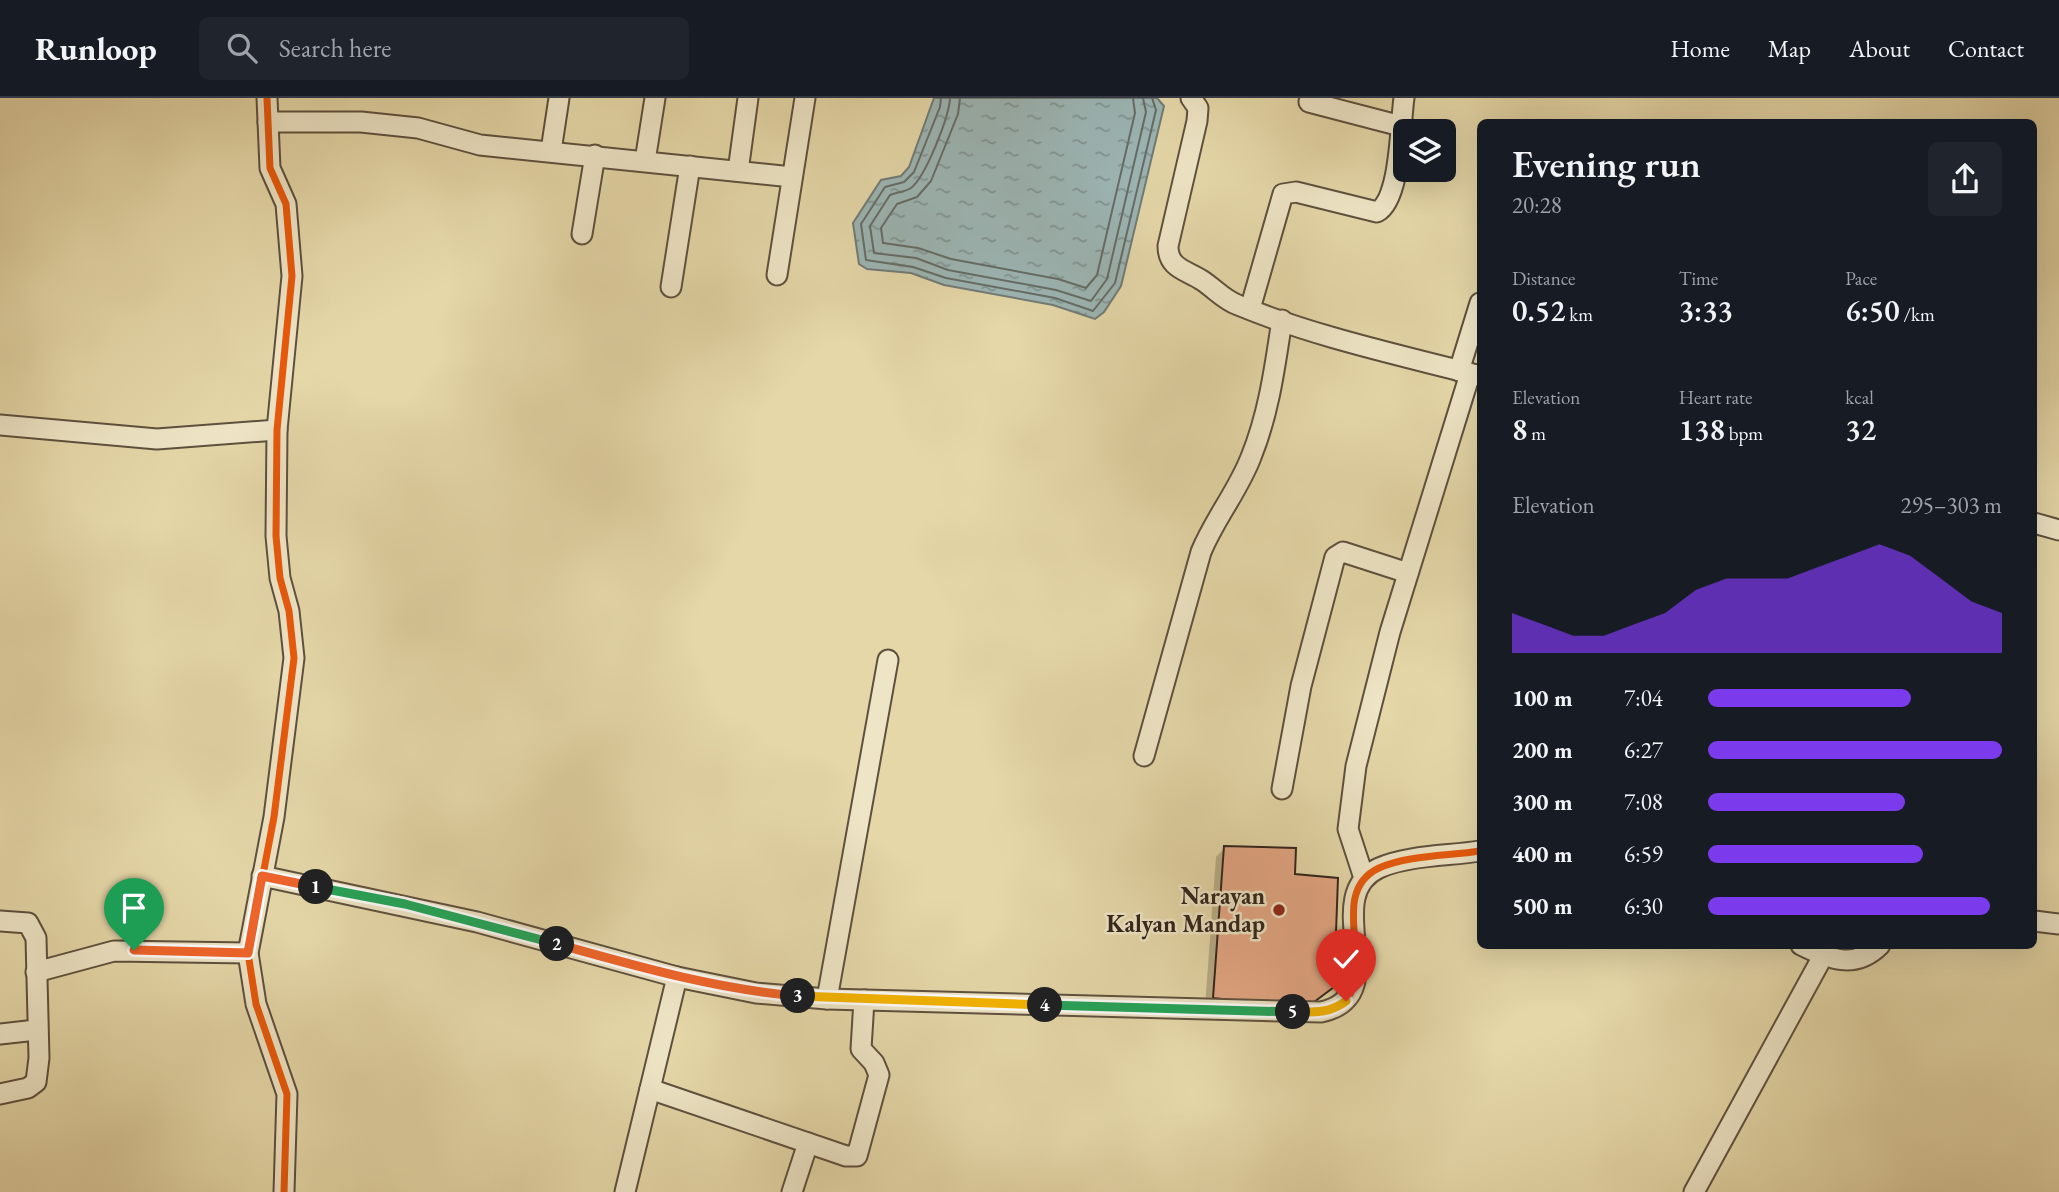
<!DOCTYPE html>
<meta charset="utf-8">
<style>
:root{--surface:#171b24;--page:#20242c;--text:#f1f3f6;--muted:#9ea1a6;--line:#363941;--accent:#7c3aed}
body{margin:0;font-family:"EB Garamond",serif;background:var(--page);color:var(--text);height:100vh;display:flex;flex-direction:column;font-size:26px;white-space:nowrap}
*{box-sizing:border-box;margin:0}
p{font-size:23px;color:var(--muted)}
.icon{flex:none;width:38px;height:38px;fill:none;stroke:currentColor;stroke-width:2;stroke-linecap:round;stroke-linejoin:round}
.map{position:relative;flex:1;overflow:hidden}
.side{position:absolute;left:1477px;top:21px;width:560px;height:830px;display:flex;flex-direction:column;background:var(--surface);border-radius:10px;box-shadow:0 7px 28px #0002}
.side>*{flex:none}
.fabs{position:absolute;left:1393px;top:21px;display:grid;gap:14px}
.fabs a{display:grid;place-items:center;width:63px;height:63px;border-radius:10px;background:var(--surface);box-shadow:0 7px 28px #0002;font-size:35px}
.pin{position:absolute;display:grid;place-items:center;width:60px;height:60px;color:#fff;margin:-72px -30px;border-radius:50% 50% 50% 0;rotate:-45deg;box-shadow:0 0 7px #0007}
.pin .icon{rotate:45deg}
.km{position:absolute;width:35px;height:35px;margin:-18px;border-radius:50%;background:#222;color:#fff;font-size:19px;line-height:35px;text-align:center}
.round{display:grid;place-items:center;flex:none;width:74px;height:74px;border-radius:10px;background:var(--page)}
.overview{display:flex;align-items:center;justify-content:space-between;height:119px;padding:0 35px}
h1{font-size:38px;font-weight:600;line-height:52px}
.figures{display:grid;grid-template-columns:repeat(3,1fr);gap:10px;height:119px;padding:7px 35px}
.figures div{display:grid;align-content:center}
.figures b{font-size:30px;font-weight:600}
.figures small{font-size:19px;font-weight:400}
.figures p{font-size:19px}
.chart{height:196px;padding:14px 35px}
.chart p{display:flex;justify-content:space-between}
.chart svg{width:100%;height:126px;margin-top:7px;fill:var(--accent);opacity:.7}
ul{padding:0 35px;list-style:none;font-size:23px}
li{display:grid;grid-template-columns:112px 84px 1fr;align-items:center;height:52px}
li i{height:18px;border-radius:9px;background:var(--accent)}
header{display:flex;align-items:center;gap:42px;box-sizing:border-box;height:98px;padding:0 35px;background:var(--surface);border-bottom:2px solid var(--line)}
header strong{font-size:33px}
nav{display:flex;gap:38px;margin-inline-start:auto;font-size:24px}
.search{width:490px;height:63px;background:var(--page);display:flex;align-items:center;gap:18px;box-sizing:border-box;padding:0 24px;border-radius:10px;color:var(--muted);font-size:26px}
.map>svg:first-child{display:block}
</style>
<header>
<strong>Runloop</strong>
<div class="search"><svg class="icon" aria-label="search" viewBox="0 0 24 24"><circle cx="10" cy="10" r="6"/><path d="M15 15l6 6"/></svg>Search here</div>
<nav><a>Home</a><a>Map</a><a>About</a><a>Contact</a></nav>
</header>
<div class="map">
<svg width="2059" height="1094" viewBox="0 0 2059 1094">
<defs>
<pattern id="water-ripples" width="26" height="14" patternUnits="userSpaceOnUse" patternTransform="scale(1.75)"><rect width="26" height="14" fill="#9cb6b5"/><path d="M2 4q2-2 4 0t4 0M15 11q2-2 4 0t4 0" fill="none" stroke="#809492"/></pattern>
</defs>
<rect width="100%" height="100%" fill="#e5d7a8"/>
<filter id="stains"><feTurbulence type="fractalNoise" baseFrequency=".00286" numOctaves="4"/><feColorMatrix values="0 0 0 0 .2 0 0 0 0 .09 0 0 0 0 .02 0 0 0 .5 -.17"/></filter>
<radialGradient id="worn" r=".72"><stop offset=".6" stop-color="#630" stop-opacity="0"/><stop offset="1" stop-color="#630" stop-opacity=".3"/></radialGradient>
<!-- water -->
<polygon fill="url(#water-ripples)" stroke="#717b77" stroke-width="2" points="934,0 1157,0 1164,8 1121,188 1104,214 1095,221 1053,207 944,187 911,175 867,171 859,166 853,125 881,82 901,78 909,69"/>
<!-- shadow -->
<polygon fill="#0003" points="1225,750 1294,777 1332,889 1303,912 1205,908 1216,759"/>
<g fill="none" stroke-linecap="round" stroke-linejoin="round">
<!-- shore -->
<g stroke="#666c68" stroke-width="2">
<polyline points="941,0 940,9 914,74 904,84 885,89 861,126 866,162 913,169 946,180 1055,200 1093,213 1115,185 1156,12 1152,0"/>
<path d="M950 0C949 19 926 78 911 90 905 94 897 94 890 97L870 128 874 155 916 160 948 172 1056 192 1091 203 1107 181 1146 14 1143 0"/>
<polyline points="960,0 958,16 931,83 917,99 897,106 881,130 883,145 918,150 951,161 1058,181 1086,190 1097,177 1135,15 1133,0"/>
</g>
</g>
<!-- building -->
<polygon fill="#e3a683" stroke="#31231b" stroke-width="2" points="1224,748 1296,750 1295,776 1338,780 1334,889 1314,904 1248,904 1213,900"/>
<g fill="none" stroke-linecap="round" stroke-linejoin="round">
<!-- street casing -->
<g stroke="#5e503e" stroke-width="23">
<g id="street">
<polyline points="267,0 270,70 286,106 292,178 277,332 276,438 280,480 289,513 294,560 274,719 248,855 256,906 287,996 284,1094"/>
<path d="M1191 0 1198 10 1197 23 1168 148C1168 171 1187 172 1203 183 1215 191 1224 202 1238 207 1315 239 1400 257 1480 278"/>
<polyline points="1309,4 1401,28"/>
<polyline points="268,24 361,24 418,30 480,47 792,79"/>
<polyline points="551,53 559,0"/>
<polyline points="645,63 655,0"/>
<polyline points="738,73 748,0"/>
<polyline points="582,136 595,57"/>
<polyline points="777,177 805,0"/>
<polyline points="671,189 690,68"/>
<path d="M1250 211 1283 96 1296 94 1377 114C1401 101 1400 26 1404 0"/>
<polyline points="1459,273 1480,205"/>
<polyline points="0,327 157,341 277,332"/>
<polyline points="2034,425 2059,432"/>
<path d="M1144 658 1201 454C1215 420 1238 393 1251 359 1269 315 1275 268 1282 222"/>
<polyline points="1282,691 1301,588 1335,459 1343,454 1408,475"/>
<path d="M262 778 477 824 677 879 756 895 827 901 1321 914C1397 898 1317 799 1379 770 1408 757 1449 758 1480 753"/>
<polyline points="1364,780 1348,731 1356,668 1390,534 1470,276"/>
<polyline points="0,823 28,825 36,840 39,960 36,984 28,990 0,996"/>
<polyline points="2034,823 2059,826"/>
<path d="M1801 847C1829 861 1855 872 1880 847"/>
<polyline points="36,874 114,853 248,855"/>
<polyline points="827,901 888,562"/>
<polyline points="0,936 36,932"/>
<polyline points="650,991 846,1058 857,1058 879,977 874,965 861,951 864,902"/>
<polyline points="625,1094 677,879"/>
<polyline points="792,1094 808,1045"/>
<polyline points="1694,1094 1823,858"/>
</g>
</g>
<!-- street -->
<use href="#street" stroke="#eee5c6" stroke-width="19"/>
<!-- cycleway casing -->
<g stroke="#eee5c6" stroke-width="11">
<g id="cycleway">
<polyline points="267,0 270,70 286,106 292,178 277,332 276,438 280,480 289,513 294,560 274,719 248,855 256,906 287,996 284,1094"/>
<path d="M262 778 477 824 677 879 756 895 827 901 1321 914C1397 898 1317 799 1379 770 1408 757 1449 758 1480 753"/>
</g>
</g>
<!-- cycleway -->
<use href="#cycleway" stroke="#e8590c" stroke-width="7"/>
</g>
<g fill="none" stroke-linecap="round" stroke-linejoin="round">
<!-- split-1 casing -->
<g stroke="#fff" stroke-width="14">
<polyline id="split-1" points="134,852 248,855 262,778 316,789"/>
</g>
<!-- split-2 casing -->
<g stroke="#fff" stroke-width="14">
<polyline id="split-2" points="316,789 405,806 557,846"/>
</g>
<!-- split-3 casing -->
<g stroke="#fff" stroke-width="14">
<path id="split-3" d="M557 846C636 868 715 891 798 898"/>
</g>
<!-- split-4 casing -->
<g stroke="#fff" stroke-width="14">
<polyline id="split-4" points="798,898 1045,907"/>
</g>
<!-- split-5 casing -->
<g stroke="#fff" stroke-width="14">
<polyline id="split-5" points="1045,907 1293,914"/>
</g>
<!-- split-6 casing -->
<g stroke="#fff" stroke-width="14">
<path id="split-6" d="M1293 914C1313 914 1329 916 1346 903"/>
</g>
<!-- split-1 -->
<use href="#split-1" stroke="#f0652b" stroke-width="9"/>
<!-- split-2 -->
<use href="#split-2" stroke="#22a559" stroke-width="9"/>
<!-- split-3 -->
<use href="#split-3" stroke="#f0652b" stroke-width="9"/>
<!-- split-4 -->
<use href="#split-4" stroke="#f5b400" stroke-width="9"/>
<!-- split-5 -->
<use href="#split-5" stroke="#22a559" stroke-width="9"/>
<!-- split-6 -->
<use href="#split-6" stroke="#f5b400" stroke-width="9"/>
</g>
<!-- markers -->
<circle fill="#8f2418" stroke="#eee5c6" stroke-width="2.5" cx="1279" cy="812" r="7"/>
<g text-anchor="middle" stroke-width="5" stroke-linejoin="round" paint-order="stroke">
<!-- poi labels -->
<g font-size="24" font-weight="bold" fill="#31231b" stroke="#eee5c6" text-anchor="end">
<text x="1265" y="806">Narayan<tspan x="1265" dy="28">Kalyan Mandap</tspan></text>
</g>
</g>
<rect width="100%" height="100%" filter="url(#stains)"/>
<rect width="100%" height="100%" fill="url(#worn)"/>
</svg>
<div class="fabs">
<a><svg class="icon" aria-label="layers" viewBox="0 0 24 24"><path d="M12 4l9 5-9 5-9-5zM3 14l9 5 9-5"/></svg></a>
</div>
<div class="pin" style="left:134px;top:852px;background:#1e9e55"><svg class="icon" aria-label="arrive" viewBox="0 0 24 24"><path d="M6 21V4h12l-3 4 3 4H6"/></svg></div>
<div class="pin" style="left:1346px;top:903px;background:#d93025"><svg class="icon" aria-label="check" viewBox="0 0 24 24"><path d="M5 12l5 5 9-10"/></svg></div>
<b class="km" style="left:316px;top:789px">1</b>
<b class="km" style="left:557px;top:846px">2</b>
<b class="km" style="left:798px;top:898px">3</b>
<b class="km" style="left:1045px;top:907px">4</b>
<b class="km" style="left:1293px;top:914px">5</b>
<section class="side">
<div class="overview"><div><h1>Evening run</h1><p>20:28</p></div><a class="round"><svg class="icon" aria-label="share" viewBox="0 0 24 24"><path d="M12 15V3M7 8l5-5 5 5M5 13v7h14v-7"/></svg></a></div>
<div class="figures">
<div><p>Distance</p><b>0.52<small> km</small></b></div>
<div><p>Time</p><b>3:33</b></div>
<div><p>Pace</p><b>6:50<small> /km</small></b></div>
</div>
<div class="figures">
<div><p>Elevation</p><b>8<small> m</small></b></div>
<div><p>Heart rate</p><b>138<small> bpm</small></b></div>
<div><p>kcal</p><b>32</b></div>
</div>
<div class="chart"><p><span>Elevation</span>295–303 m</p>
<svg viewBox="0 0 160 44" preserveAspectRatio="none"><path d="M0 44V30L10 34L20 38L30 38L40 34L50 30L60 22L70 18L80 18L90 18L100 14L110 10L120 6L130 10L140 18L150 26L160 30V44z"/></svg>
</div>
<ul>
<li><b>100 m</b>7:04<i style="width:69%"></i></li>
<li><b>200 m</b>6:27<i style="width:100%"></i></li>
<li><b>300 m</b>7:08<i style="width:67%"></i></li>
<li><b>400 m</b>6:59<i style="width:73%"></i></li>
<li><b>500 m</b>6:30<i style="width:96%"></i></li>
</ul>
</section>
</div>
